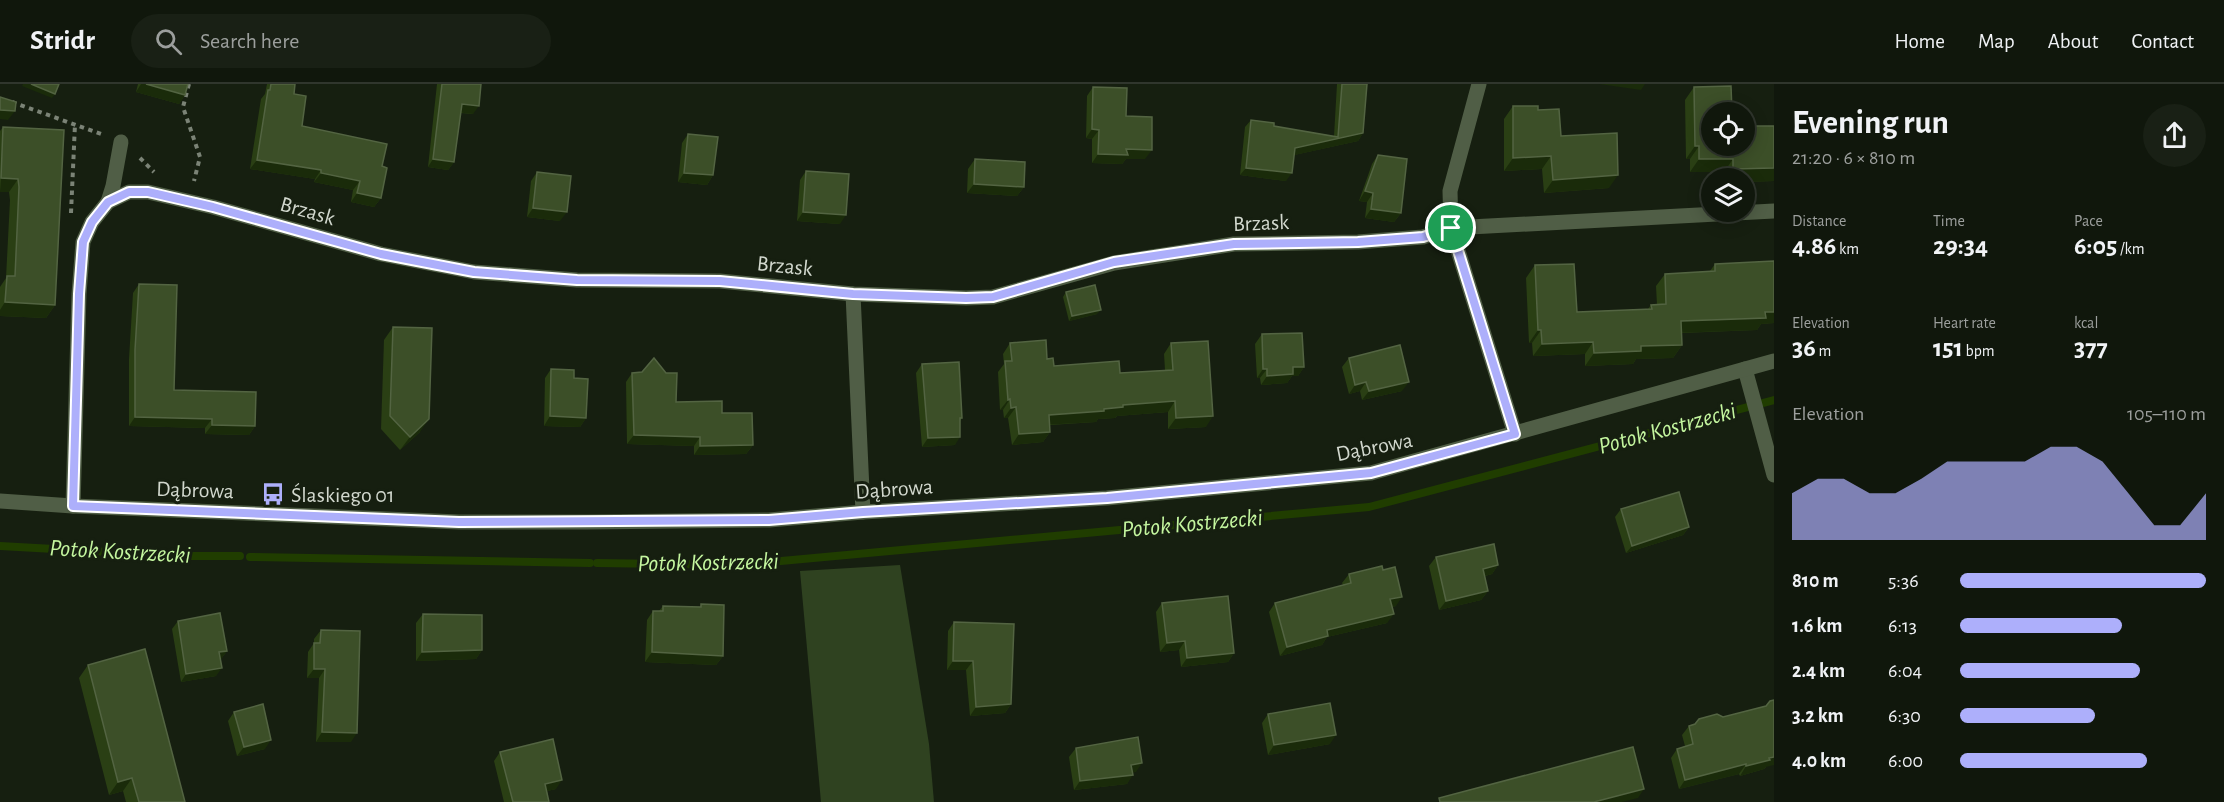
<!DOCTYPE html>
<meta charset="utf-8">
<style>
:root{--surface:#10170c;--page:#192015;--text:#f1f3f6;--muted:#9c9f9d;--line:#30362d;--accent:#adaffb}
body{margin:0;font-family:"Alegreya Sans",sans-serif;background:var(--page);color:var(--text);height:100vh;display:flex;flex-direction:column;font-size:22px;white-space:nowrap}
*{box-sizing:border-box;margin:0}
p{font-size:20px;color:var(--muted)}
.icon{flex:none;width:33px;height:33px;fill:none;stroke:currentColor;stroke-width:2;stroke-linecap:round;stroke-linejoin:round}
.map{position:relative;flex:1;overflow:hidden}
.panel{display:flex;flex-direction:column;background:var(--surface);width:450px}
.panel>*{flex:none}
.controls{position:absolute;left:1701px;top:18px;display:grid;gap:12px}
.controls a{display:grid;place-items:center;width:54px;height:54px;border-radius:50%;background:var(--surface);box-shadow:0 3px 15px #0003,0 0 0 2px var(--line);font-size:30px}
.pin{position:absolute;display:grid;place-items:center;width:51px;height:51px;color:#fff;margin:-26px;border:3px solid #fff;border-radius:50%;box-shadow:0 2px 6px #0007}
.round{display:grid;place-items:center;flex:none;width:63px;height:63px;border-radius:32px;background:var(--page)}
.head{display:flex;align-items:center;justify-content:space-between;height:102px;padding:0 18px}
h1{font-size:33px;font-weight:600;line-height:45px}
.metrics{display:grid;grid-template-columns:repeat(3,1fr);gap:9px;height:102px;padding:6px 18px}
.metrics div{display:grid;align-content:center}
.metrics b{font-size:26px;font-weight:600}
.metrics small{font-size:16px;font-weight:400}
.metrics p{font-size:16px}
.chart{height:168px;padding:12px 18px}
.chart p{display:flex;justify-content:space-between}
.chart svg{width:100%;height:108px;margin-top:6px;fill:var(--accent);opacity:.7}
ul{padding:0 18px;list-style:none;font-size:20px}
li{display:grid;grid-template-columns:96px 72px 1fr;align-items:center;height:45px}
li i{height:15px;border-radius:8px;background:var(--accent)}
header{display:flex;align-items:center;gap:36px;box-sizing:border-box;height:84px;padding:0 30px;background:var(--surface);border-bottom:2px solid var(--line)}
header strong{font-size:28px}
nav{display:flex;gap:33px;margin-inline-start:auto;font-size:21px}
.search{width:420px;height:54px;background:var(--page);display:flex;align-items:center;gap:15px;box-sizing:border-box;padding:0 21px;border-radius:33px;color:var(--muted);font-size:22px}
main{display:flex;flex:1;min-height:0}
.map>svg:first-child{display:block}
</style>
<header>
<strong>Stridr</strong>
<div class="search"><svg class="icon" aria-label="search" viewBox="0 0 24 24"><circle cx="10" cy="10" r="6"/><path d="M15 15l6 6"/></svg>Search here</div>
<nav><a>Home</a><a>Map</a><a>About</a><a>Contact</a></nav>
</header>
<main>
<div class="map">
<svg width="1774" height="718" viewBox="0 0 1774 718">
<rect width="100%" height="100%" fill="#161f10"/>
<!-- green -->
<polygon fill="#2f4220" points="900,481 929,660 934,718 821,718 800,487"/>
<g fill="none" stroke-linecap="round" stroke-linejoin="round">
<!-- stream -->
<g stroke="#203d00" stroke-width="8">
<polyline points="0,462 180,472 240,472"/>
<polyline points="250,473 590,479"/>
<polyline points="597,479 737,481 1369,423 1774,316"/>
</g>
<!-- path -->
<g stroke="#7b8376" stroke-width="4" stroke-dasharray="4.5 4.5" stroke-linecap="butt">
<polyline points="189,0 183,23 200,73 194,97"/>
<polyline points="12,18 101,50"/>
<polyline points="140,74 154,88"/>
<polyline points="71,129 75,40"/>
</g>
<!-- minor -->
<g stroke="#505e46" stroke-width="15">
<polyline points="1479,0 1450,107 1451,144 1515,350"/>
<polyline points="108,118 113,102 121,58"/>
<polyline points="853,210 863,428"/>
<polyline points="1745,285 1774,391"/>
<polyline points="0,417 73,422 459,438 587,438 769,436 863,428 1107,414 1371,389 1774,277"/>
<polyline points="73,422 79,210 83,158 92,138 108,118 129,108 148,108 213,123 381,170 474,188 577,196 720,197 853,210 966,214 993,213 1114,179 1234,160 1358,158 1423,153 1451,144 1774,127"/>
</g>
</g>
<!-- wall -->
<g fill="#2a3f14">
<polygon points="138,0 188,0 185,11 179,20 136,8"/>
<polygon points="267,0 295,0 294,10 302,42 382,82 381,114 374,123 351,118 353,106 314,98 315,95 250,85 261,15 265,10"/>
<polygon points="437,0 481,0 473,30 461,29 454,78 448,86 428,83"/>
<polygon points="1337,0 1368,0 1367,1 1363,49 1358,57 1294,71 1286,97 1240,91 1245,43 1251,36 1274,42 1334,52"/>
<polygon points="1093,3 1126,32 1145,75 1126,75 1122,80 1092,79 1092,55 1086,54 1087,12"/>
<polygon points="1694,3 1712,62 1774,42 1774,97 1744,98 1744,94 1724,94 1724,88 1690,88 1690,75 1686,75 1685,16"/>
<polygon points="1513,22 1538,26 1609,104 1544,109 1542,85 1504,87 1504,35"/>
<polygon points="3,43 55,221 46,234 0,232 0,203 6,194 10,116 9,108 0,108 0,47"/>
<polygon points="688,50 713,91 707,101 678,98 682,59"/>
<polygon points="1378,71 1401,129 1394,138 1365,134 1367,118 1359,117 1372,80"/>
<polygon points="975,75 1024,103 1017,112 967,109 968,85"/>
<polygon points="806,87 840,140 797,137 800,96"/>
<polygon points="537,88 560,137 527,133 531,97"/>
<polygon points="1774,177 1774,239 1761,240 1757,246 1681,249 1682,261 1673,274 1636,275 1633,280 1585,282 1585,270 1533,272 1532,259 1529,259 1526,194 1535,181 1577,228 1648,225 1651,221 1657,221 1656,202 1665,190 1710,187 1715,180"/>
<polygon points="139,200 174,306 255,342 249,351 205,350 205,344 129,342 129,275 133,209"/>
<polygon points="1066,208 1097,230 1069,237 1063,213"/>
<polygon points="393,243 420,348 400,366 381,345 384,256"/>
<polygon points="1262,250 1304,283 1298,292 1292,292 1287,299 1261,301 1260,294 1257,294 1255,260"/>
<polygon points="1010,259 1047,275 1054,282 1120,289 1165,286 1164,270 1171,259 1206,343 1168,345 1168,328 1117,332 1115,334 1098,335 1096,338 1050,341 1050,348 1043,358 1012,361 1008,334 1004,334 1003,326 1000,326 998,288 1004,280 1003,270"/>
<polygon points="1349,274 1402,307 1362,316 1360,307 1349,310 1342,283"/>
<polygon points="922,280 962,334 960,337 955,361 922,363 916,289"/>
<polygon points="551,285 586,334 580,343 544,342 545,294"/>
<polygon points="632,289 676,318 722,329 753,361 746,370 694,371 694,362 627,360 626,298"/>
<polygon points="1621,425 1689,443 1683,451 1626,469 1615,433"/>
<polygon points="1436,473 1498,481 1492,490 1485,492 1488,507 1481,516 1439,526 1429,482"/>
<polygon points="1349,490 1396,522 1392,523 1387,539 1327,553 1322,561 1280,572 1269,528 1275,519 1343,501 1342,499"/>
<polygon points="1162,519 1234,569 1228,578 1181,583 1179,566 1160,568 1156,528"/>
<polygon points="701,520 723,572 716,581 645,578 647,536 653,527 659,527 663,522 700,523"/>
<polygon points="423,530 482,566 476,575 416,577 416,539"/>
<polygon points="178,537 227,567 221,575 220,575 216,592 181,598 172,545"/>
<polygon points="954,538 1011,620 1005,629 970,632 966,586 947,586 948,547"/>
<polygon points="321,546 351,658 316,658 319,594 307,594 308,568 314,559 314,555"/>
<polygon points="88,581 185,718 126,718 123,707 109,711 79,594"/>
<polygon points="234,628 265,665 237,672 228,637"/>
<polygon points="1268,630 1330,660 1268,671 1262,639"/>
<polygon points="1723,633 1766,683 1764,685 1740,692 1739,690 1679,705 1671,674 1677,665 1685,662 1682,651 1689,642"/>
<polygon points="1076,664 1136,688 1133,688 1127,700 1074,706 1069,673"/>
<polygon points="500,668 556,705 547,707 549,718 504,718 494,677"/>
</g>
<!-- shaded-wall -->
<g fill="#1a2b0a">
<polygon points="23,0 31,0 55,10 52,14 22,2"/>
<polygon points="141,0 146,0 185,11 179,20 136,8"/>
<polygon points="1599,0 1645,0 1641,6"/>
<polygon points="462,20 479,22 473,30 456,28"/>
<polygon points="0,26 15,27 8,36 0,35"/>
<polygon points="1092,45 1099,46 1092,55 1086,54"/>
<polygon points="1363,49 1358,57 1290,72 1295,64"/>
<polygon points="1695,62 1699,62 1690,75 1686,75"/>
<polygon points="1126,65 1152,66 1145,75 1126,75 1122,80 1092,79 1098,70"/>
<polygon points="1551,72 1542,85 1504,87 1513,74"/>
<polygon points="433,75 454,78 448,86 428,83"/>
<polygon points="1699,75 1733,75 1724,88 1690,88"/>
<polygon points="257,76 321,86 315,95 250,85"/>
<polygon points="1246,84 1292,89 1286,97 1240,91"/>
<polygon points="1774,84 1774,97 1744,98 1744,94 1727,94 1733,85"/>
<polygon points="321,89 360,97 353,106 314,98"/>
<polygon points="684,89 713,91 707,101 678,98"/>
<polygon points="1618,91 1609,104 1544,109 1553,96"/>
<polygon points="1,94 18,95 9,108 0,108"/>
<polygon points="974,100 1024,103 1017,112 967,109"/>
<polygon points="1365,107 1373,109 1367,118 1359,117"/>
<polygon points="357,109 381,114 374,123 351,118"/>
<polygon points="533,124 567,128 560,137 527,133"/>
<polygon points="1371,125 1401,129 1394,138 1365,134"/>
<polygon points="803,128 846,131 840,140 797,137"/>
<polygon points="5,218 55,221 46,234 0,232 0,226"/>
<polygon points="1101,226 1097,230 1069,237 1072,232"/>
<polygon points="1765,228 1774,228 1774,239 1761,240 1757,246 1672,249 1681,237"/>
<polygon points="1538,246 1541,246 1532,259 1529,259"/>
<polygon points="1593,258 1585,270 1533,272 1542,260"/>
<polygon points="1682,261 1673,274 1636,275 1633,280 1585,282 1594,269 1641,262"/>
<polygon points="1293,283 1304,283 1298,292 1292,292 1287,299 1261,301 1267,292"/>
<polygon points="1263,285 1267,285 1260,294 1257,294"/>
<polygon points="1366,298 1360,307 1349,310 1355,301"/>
<polygon points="1409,298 1402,307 1362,316 1369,307"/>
<polygon points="1010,315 1003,326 1000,326 1008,316"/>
<polygon points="1175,317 1168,328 1117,332 1115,334 1098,335 1096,338 1041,341 1049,331 1104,325 1123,321"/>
<polygon points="1016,323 1008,334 1004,334 1011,324"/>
<polygon points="550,332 586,334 580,343 544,342"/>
<polygon points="1213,332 1206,343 1168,345 1176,334"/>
<polygon points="135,333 212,335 205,344 129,342"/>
<polygon points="429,335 420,348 400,366 410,353"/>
<polygon points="212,341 255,342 249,351 205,350"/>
<polygon points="1050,348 1043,358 1012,361 1019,350"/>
<polygon points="634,351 700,353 694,362 627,360"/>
<polygon points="960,353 955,361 922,363 928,354"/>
<polygon points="753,361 746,370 694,371 700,362"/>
<polygon points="1689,443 1683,451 1626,469 1632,462"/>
<polygon points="1498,481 1492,490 1477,494 1483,485"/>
<polygon points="1488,507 1481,516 1439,526 1446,517"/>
<polygon points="1402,513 1396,522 1384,525 1390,515"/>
<polygon points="1394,530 1387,539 1327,553 1322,561 1280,572 1287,563 1327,546"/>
<polygon points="1185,557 1179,566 1160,568 1167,559"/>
<polygon points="482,566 476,575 416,577 422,568"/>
<polygon points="227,567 221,575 214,576 219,568"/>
<polygon points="652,568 723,572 716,581 645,578"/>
<polygon points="1234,569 1228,578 1181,583 1187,574"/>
<polygon points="953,577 973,577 966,586 947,586"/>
<polygon points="222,584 216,592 181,598 186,590"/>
<polygon points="314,585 325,585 319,594 307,594"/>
<polygon points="1011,620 1005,629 970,632 976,623"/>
<polygon points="322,648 357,649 351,658 316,658"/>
<polygon points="1336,651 1330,660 1268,671 1274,661"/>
<polygon points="271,656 265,665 237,672 244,663"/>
<polygon points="1774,673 1774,681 1766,683 1764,685 1740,692 1746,682"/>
<polygon points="1142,679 1136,688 1125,690 1131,681"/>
<polygon points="1746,680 1739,690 1679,705 1685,696"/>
<polygon points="1133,691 1127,700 1074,706 1080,697"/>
<polygon points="132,694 123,707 109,711 118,698"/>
<polygon points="562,696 556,705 539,709 545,700"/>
<polygon points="1644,705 1638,714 1622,718 1594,718"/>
</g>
<!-- building -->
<g fill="#3c4f28" stroke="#536442" stroke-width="1.5">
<polygon points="31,0 59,0 55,10"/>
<polygon points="146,0 188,0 185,11"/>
<polygon points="271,0 295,0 294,10 306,12 302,42 387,60 382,82 387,84 381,114 357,109 360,97 321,89 321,86 257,76 268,6 270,6"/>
<polygon points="442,0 481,0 479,22 462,20 454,78 433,75"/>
<polygon points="1342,0 1367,0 1363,49 1295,64 1292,89 1246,84 1251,36 1274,39 1274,42 1338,53"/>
<polygon points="1731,2 1732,28 1712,28 1712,62 1744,62 1744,42 1774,42 1774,84 1733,85 1733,75 1699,75 1699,62 1695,62 1694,3"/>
<polygon points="1093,3 1127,4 1126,32 1152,33 1152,66 1126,65 1128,71 1098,70 1099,46 1092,45"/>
<polygon points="0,13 16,18 15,27 0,26"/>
<polygon points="1513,22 1538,22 1538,26 1559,25 1561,52 1617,49 1618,91 1553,96 1551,72 1513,74"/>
<polygon points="3,43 64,46 55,221 5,218 7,192 15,192 19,103 18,95 1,94"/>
<polygon points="688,50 718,53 713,91 684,89"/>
<polygon points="1378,71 1407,75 1401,129 1371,125 1373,109 1365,107"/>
<polygon points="975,75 1025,78 1024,103 974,100"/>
<polygon points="806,87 849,90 846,131 803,128"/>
<polygon points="537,88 571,92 567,128 533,124"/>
<polygon points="1774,177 1774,228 1765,228 1766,234 1681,237 1682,261 1641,262 1641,267 1594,269 1593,258 1542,260 1541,246 1538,246 1535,181 1574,180 1577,228 1652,225 1651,221 1666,220 1665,190 1715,187 1715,180"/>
<polygon points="139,200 177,201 174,306 256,308 255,342 212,341 212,335 135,333 135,266"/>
<polygon points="1095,201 1101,226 1072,232 1066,208"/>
<polygon points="393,243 432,244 429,335 410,353 390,332"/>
<polygon points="1302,249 1304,283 1293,283 1293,290 1267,292 1267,285 1263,285 1262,250"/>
<polygon points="1046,256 1047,275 1053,274 1054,282 1119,277 1120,289 1173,286 1171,259 1208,257 1213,332 1176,334 1175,317 1123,321 1123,323 1104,325 1104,327 1049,331 1050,348 1019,350 1016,323 1011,324 1010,315 1008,316 1005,277 1012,277 1010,259"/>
<polygon points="1400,261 1409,298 1369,307 1366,298 1355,301 1349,274"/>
<polygon points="654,274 666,289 677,289 676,318 722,317 722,329 752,329 753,361 700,362 700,353 634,351 632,289 642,288"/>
<polygon points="959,278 962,334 960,334 960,353 928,354 922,280"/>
<polygon points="551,285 574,286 574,294 588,295 586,334 550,332"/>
<polygon points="1679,408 1689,443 1632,462 1621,425"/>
<polygon points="1494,460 1498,481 1483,485 1488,507 1446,517 1436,473"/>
<polygon points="1382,482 1383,486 1395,483 1402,513 1390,515 1394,530 1327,546 1328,552 1287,563 1275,519 1351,499 1349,490"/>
<polygon points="1228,512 1234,569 1187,574 1185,557 1167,559 1162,519"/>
<polygon points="701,520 724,521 723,572 652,568 653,527 663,527 663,522 701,523"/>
<polygon points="220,529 227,567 219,568 222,584 186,590 178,537"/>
<polygon points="423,530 482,531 482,566 422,568"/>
<polygon points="954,538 1014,540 1011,620 976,623 973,577 953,577"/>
<polygon points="321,546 360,547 357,649 322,648 325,585 314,585 314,559 320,559"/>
<polygon points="145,565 185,718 139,718 132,694 118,698 88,581"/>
<polygon points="1774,616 1774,673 1769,674 1770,676 1746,682 1746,680 1685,696 1677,665 1693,660 1689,642 1695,640 1699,635 1717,630 1723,633 1766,622 1770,617"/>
<polygon points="1330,619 1336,651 1274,661 1268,630"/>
<polygon points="263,620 271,656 244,663 234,628"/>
<polygon points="1138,653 1142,679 1131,681 1133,691 1080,697 1076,664"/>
<polygon points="553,655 562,696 545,700 549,718 513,718 500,668"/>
<polygon points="1633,663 1644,705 1594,718 1440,718 1439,714"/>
</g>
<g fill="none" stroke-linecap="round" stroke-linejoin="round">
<!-- route casing -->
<g stroke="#fff" stroke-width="12">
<polygon id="route" points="129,108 148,108 213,123 381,170 474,188 577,196 720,197 853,210 966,214 993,213 1114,178 1234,160 1358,158 1423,153 1451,144 1515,350 1371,389 1107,414 863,428 769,436 459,438 73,422 79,210 83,158 92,138 108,118"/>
</g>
<!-- route -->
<use href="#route" stroke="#adaffb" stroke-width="8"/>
</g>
<!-- icons -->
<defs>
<g id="bus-bare" transform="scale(1.8)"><path d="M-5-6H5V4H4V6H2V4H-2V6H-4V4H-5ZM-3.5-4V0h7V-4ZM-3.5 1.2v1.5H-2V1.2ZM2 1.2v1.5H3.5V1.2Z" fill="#adaffb" stroke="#161f10" stroke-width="2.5" paint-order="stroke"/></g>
</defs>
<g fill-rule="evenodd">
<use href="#bus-bare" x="273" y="410"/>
</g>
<g text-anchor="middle" stroke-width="6" stroke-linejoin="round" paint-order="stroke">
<!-- street labels -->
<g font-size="22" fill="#d2d8ce" stroke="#161f10">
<text transform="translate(308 126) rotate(16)" y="8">Brzask</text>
<text transform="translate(1261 138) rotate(-2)" y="8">Brzask</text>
<text transform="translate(785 181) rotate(6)" y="8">Brzask</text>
<text transform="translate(1374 362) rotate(-11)" y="8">Dąbrowa</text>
<text transform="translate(894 404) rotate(-4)" y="8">Dąbrowa</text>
<text transform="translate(195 405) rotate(2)" y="8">Dąbrowa</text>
</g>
<!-- poi labels -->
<g font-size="22" fill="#d2d8ce" stroke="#161f10" text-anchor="start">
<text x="291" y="418">Ślaskiego 01</text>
</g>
<!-- water labels -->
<g font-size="24" font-style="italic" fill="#c4f69f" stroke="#161f10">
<text transform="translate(1667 344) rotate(-15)" y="8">Potok Kostrzecki</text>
<text transform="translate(1192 439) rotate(-5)" y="8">Potok Kostrzecki</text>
<text transform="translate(120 467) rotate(3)" y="8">Potok Kostrzecki</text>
<text transform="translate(708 478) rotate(-1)" y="8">Potok Kostrzecki</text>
</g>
</g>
</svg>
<div class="controls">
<a><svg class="icon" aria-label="locate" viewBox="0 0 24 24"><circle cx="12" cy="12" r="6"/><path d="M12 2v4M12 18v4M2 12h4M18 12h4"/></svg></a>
<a><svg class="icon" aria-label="layers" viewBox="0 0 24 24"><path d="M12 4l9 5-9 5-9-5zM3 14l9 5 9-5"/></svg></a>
</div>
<div class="pin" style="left:1451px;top:144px;background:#1e9e55"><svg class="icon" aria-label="arrive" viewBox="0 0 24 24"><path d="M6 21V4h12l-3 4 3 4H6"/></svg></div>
</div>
<section class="panel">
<div class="head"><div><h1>Evening run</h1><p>21:20 · 6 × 810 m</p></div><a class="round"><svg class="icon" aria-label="share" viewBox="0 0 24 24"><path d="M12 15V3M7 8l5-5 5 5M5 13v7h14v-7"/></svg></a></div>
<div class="metrics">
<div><p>Distance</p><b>4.86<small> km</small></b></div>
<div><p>Time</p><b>29:34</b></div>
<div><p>Pace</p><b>6:05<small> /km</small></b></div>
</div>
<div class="metrics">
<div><p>Elevation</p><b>36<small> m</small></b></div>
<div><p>Heart rate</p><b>151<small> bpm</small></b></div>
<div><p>kcal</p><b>377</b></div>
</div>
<div class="chart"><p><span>Elevation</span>105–110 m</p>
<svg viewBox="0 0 160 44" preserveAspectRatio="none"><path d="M0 44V25L10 19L20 19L30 25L40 25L50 19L60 12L70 12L80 12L90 12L100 6L110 6L120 12L130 25L140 38L150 38L160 25V44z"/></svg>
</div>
<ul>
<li><b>810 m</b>5:36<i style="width:100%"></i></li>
<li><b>1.6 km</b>6:13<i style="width:66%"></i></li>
<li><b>2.4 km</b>6:04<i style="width:73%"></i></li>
<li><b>3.2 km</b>6:30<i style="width:55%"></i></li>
<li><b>4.0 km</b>6:00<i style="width:76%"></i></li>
</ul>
</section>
</main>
